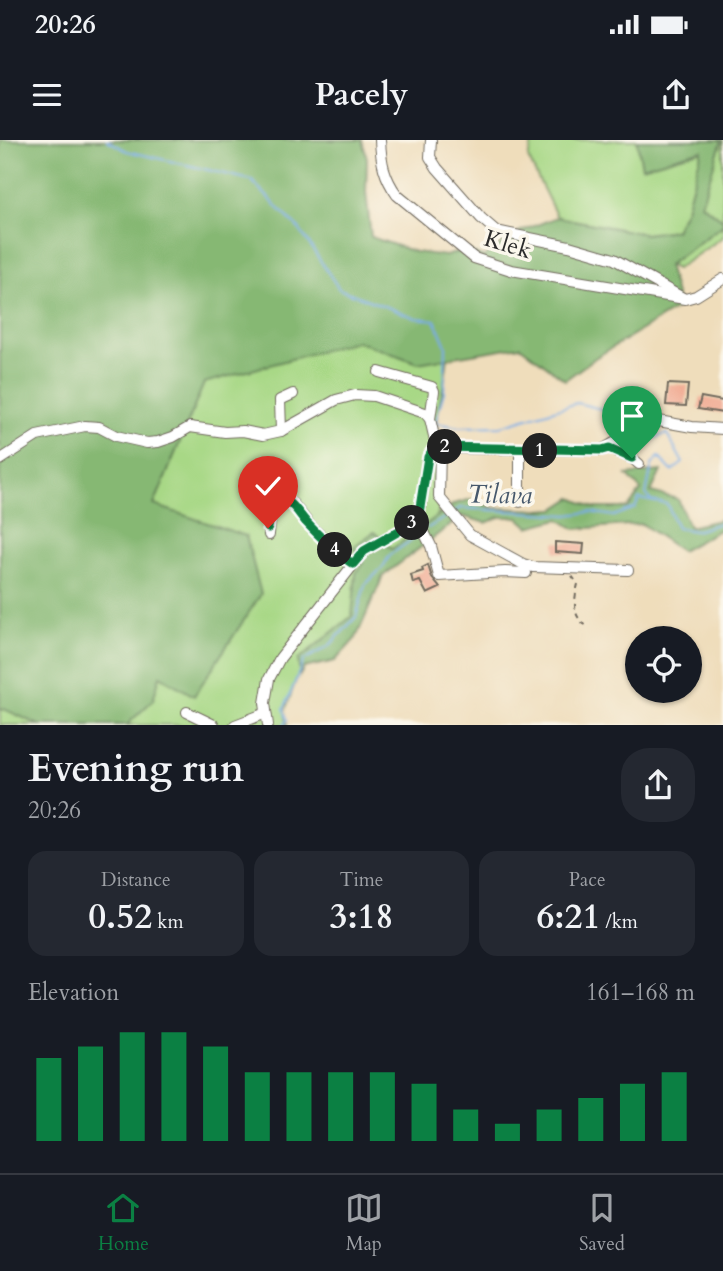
<!DOCTYPE html>
<meta charset="utf-8">
<style>
:root{--surface:#171b24;--page:#242831;--text:#f1f3f6;--muted:#9ea1a6;--line:#363941;--accent:#0b8043}
body{margin:0;font-family:Cardo,serif;background:var(--page);color:var(--text);height:100vh;display:flex;flex-direction:column;font-size:26px;white-space:nowrap}
*{box-sizing:border-box;margin:0}
p{font-size:23px;color:var(--muted)}
.icon{flex:none;width:38px;height:38px;fill:none;stroke:currentColor;stroke-width:2;stroke-linecap:round;stroke-linejoin:round}
.map{position:relative;height:585px;overflow:hidden}
.side{display:flex;flex-direction:column;background:var(--surface);flex:1}
.side>*{flex:none}
.tools{position:absolute;left:625px;top:486px;display:grid;gap:14px}
.tools a{display:grid;place-items:center;width:77px;height:77px;border-radius:50%;background:var(--surface);box-shadow:0 2px 5px #0004;font-size:35px}
.pin{position:absolute;display:grid;place-items:center;width:60px;height:60px;color:#fff;margin:-72px -30px;border-radius:50% 50% 50% 0;rotate:-45deg;box-shadow:0 0 7px #0007}
.pin .icon{rotate:45deg}
.km{position:absolute;width:35px;height:35px;margin:-18px;border-radius:50%;background:#222;color:#fff;font-size:19px;line-height:35px;text-align:center}
.round{display:grid;place-items:center;flex:none;width:74px;height:74px;border-radius:28px;background:var(--page)}
.head{display:flex;align-items:center;justify-content:space-between;height:119px;padding:0 28px}
h1{font-size:38px;font-weight:700;line-height:52px}
.metrics{display:grid;grid-template-columns:repeat(3,1fr);gap:10px;height:119px;padding:7px 28px}
.metrics div{display:grid;align-content:center;border-radius:18px;background:var(--page);text-align:center}
.metrics b{font-size:35px;font-weight:700}
.metrics small{font-size:19px;font-weight:400}
.metrics p{font-size:19px}
.chart{height:196px;padding:14px 28px}
.chart p{display:flex;justify-content:space-between}
.chart svg{width:100%;height:126px;margin-top:7px;stroke:var(--accent);stroke-width:6}
.status{display:flex;justify-content:space-between;align-items:center;height:49px;padding:0 35px;background:var(--surface);direction:ltr}
.status svg{height:19px;fill:currentColor}
header{display:flex;justify-content:space-between;align-items:center;height:91px;padding:0 28px;background:var(--surface);font-size:32px;font-weight:700}
.menu{display:flex;justify-content:space-around;align-items:center;height:98px;border-top:2px solid var(--line);background:var(--surface);font-size:19px;color:var(--muted)}
.menu a{display:grid;justify-items:center;gap:4px}
.menu .on{color:var(--accent)}
.map>svg:first-child{display:block}
</style>
<div class="status"><b>20:26</b><svg viewBox="0 0 49 12"><path d="M0 12V9h3v3zM5 12V6h3v6zM10 12V3h3v9zM15 12V0h3v12zM26 1h20v11H26zM47 4h2v5h-2z"/></svg></div>
<header><svg class="icon" aria-label="menu" viewBox="0 0 24 24"><path d="M4 6h16M4 12h16M4 18h16"/></svg>Pacely<svg class="icon" aria-label="share" viewBox="0 0 24 24"><path d="M12 15V3M7 8l5-5 5 5M5 13v7h14v-7"/></svg></header>
<div class="map">
<svg width="723" height="585" viewBox="0 0 723 585">
<rect width="100%" height="100%" fill="#fbf7ec"/>
<filter id="ink" filterUnits="userSpaceOnUse"><feTurbulence type="fractalNoise" baseFrequency=".0143" numOctaves="2"/><feDisplacementMap in="SourceGraphic" scale="14" xChannelSelector="R" yChannelSelector="G"/><feConvolveMatrix kernelMatrix="1 2 1 2 8 2 1 2 1" color-interpolation-filters="sRGB"/></filter>
<filter id="wash" filterUnits="userSpaceOnUse"><feTurbulence type="fractalNoise" baseFrequency=".00686" numOctaves="4" result="noise"/><feDisplacementMap in="SourceGraphic" scale="28" xChannelSelector="R" yChannelSelector="G"/><feGaussianBlur stdDeviation="1.57" result="paint"/><feColorMatrix in="noise" values="0 0 0 0 0 0 0 0 0 0 0 0 0 0 0 0 0 1.4 0 .05"/><feComposite in="paint" operator="in"/></filter>
<g filter="url(#wash)">
<rect width="100%" height="100%" fill="#efddbb"/>
<!-- green -->
<g fill="#a8d886" stroke="#6a8258" stroke-width="2">
<path d="M0 0 448 213C447 240 439 259 436 283 435 292 441 296 441 304 444 331 440 359 436 386L381 417 359 476 301 526 285 571 287 585H0Z"/>
<polygon points="533,0 637,0 642,27 702,10 686,69 675,90 645,94 557,77 528,18"/>
<polygon points="722,0 723,0 723,80 701,64"/>
<polygon points="723,85 723,97 676,129 668,125"/>
</g>
<!-- forest -->
<g fill="#86b873" stroke="#58724f" stroke-width="2">
<polygon points="0,0 362,0 367,18 366,52 371,97 415,112 446,116 464,110 483,117 519,92 557,77 645,94 675,90 686,69 702,10 642,27 637,0 722,0 701,64 723,80 723,85 668,125 679,167 595,218 565,240 520,206 418,223 357,201 204,243 154,365 246,396 261,454 194,556 160,536 153,560 127,585 39,585 4,569 0,571"/>
<polygon points="661,331 651,352 678,359 689,387 723,379 723,388 681,411 642,384 575,389 559,379 529,387 518,377 500,377 486,383 462,376 383,436 356,498 335,521 304,528 300,535 298,520 352,476 356,433 364,423 353,407 374,392 392,409 454,364 472,359 493,368 540,370 555,369 572,358 595,368 628,368 641,350 627,335"/>
</g>
<g fill="none" stroke-linecap="round" stroke-linejoin="round">
<!-- stream -->
<g stroke="#78ace5" stroke-width="2">
<polyline points="107,0 127,11 251,40 300,90 339,149 416,178 435,180 446,206 444,252 435,283 460,287 501,286 577,263 617,273 625,290"/>
<polyline points="630,300 632,305 667,294 683,323 672,331 659,317 652,325 646,354 650,360"/>
<polyline points="454,372 460,368 568,375 590,372 614,376 635,368 639,359 667,364 677,388 695,391 723,382"/>
<polyline points="428,388 449,375"/>
<polyline points="284,585 287,580 284,569 304,520 329,506 356,477 365,445 383,427 390,415 420,394"/>
</g>
</g>
<g id="blocks">
<!-- building -->
<g fill="#f1ad95">
<polygon points="668,244 688,245 686,266 666,265"/>
<polygon points="701,257 723,261 723,273 698,269"/>
<polygon points="555,402 584,404 583,414 555,412"/>
<polygon points="428,425 432,438 440,448 427,454 420,441 413,443 411,435 423,431 422,428"/>
</g>
</g>
</g>
<g filter="url(#ink)">
<use href="#blocks" fill-opacity="0" stroke="#70695d" stroke-width="2"/>
<g fill="none" stroke-linecap="round" stroke-linejoin="round">
<!-- minor casing -->
<g stroke="#70695d" stroke-width="12">
<g id="minor">
<path d="M380 0C381 22 384 37 397 55L474 118 511 130 685 159 696 156 723 139"/>
<polyline points="431,0 430,17 437,28 481,78 496,91 569,106 614,119 683,158"/>
<polyline points="379,232 432,247 434,251 430,279"/>
<polyline points="631,274 652,280"/>
<polyline points="281,291 280,260 293,254"/>
<polyline points="440,308 439,357 470,395 523,424 533,427 628,430"/>
<polyline points="609,308 632,318 639,324"/>
<polyline points="520,311 520,362"/>
<polyline points="0,320 37,296 85,286 99,287 116,296 147,303 158,302 173,297 190,287 225,292 243,291 263,295 281,291 336,260 355,255 374,256 425,273 430,279 436,305"/>
<polyline points="418,380 431,406 439,436 505,432 526,433"/>
<polyline points="269,395 271,362 277,356 293,364 312,388 353,424"/>
<polyline points="187,572 214,585"/>
<polyline points="235,585 266,573"/>
<polyline points="268,585 265,563 269,539 280,518 364,411 418,380 428,317 436,305 440,308 602,310 653,280 692,287 723,289"/>
</g>
</g>
<!-- path -->
<path stroke="#70695d" stroke-width="2" stroke-dasharray="5 5" stroke-linecap="butt" d="M572 436 578 444C574 461 571 478 589 487"/>
<!-- minor -->
<use href="#minor" stroke="#fff" stroke-width="10"/>
</g>
</g>
<g fill="none" stroke-linecap="round" stroke-linejoin="round" filter="url(#ink)">
<!-- route casing -->
<g stroke="#fff" stroke-width="14">
<path id="route" d="M268 388 273 358 277 356C292 361 296 370 306 382 317 394 339 415 353 424L364 411 418 380 428 317 436 305 440 307 602 310 609 308 632 318"/>
</g>
<!-- route -->
<use href="#route" stroke="#0b8043" stroke-width="9"/>
</g>
<g text-anchor="middle" stroke-width="7" stroke-linejoin="round" paint-order="stroke">
<!-- street labels -->
<g font-size="24" fill="#2b2b2b" stroke="#fbf7ec">
<text transform="translate(508 104) rotate(17)" y="8">Klek</text>
</g>
<!-- water labels -->
<g font-size="26" font-style="italic" fill="#46586c" stroke="#fbf7ec">
<text transform="translate(500 354) rotate(1)" y="9">Tilava</text>
</g>
</g>
</svg>
<div class="tools">
<a><svg class="icon" aria-label="locate" viewBox="0 0 24 24"><circle cx="12" cy="12" r="6"/><path d="M12 2v4M12 18v4M2 12h4M18 12h4"/></svg></a>
</div>
<div class="pin" style="left:632px;top:318px;background:#1e9e55"><svg class="icon" aria-label="arrive" viewBox="0 0 24 24"><path d="M6 21V4h12l-3 4 3 4H6"/></svg></div>
<div class="pin" style="left:268px;top:388px;background:#d93025"><svg class="icon" aria-label="check" viewBox="0 0 24 24"><path d="M5 12l5 5 9-10"/></svg></div>
<b class="km" style="left:540px;top:311px">1</b>
<b class="km" style="left:445px;top:307px">2</b>
<b class="km" style="left:412px;top:383px">3</b>
<b class="km" style="left:335px;top:410px">4</b>
</div>
<section class="side">
<div class="head"><div><h1>Evening run</h1><p>20:26</p></div><a class="round"><svg class="icon" aria-label="share" viewBox="0 0 24 24"><path d="M12 15V3M7 8l5-5 5 5M5 13v7h14v-7"/></svg></a></div>
<div class="metrics">
<div><p>Distance</p><b>0.52<small> km</small></b></div>
<div><p>Time</p><b>3:18</b></div>
<div><p>Pace</p><b>6:21<small> /km</small></b></div>
</div>
<div class="chart"><p><span>Elevation</span>161–168 m</p>
<svg viewBox="0 0 160 44" preserveAspectRatio="none"><path d="M5 44V15M15 44V11M25 44V6M35 44V6M45 44V11M55 44V20M65 44V20M75 44V20M85 44V20M95 44V24M105 44V33M115 44V38M125 44V33M135 44V29M145 44V24M155 44V20"/></svg>
</div>
</section>
<nav class="menu">
<a class="on"><svg class="icon" aria-label="home" viewBox="0 0 24 24"><path d="M3 11l9-7 9 7M6 9v11h12V9"/></svg>Home</a>
<a><svg class="icon" aria-label="map" viewBox="0 0 24 24"><path d="M3 6l6-2 6 2 6-2v14l-6 2-6-2-6 2zM9 4v14M15 6v14"/></svg>Map</a>
<a><svg class="icon" aria-label="saved" viewBox="0 0 24 24"><path d="M7 4h10v16l-5-4-5 4z"/></svg>Saved</a>
</nav>
